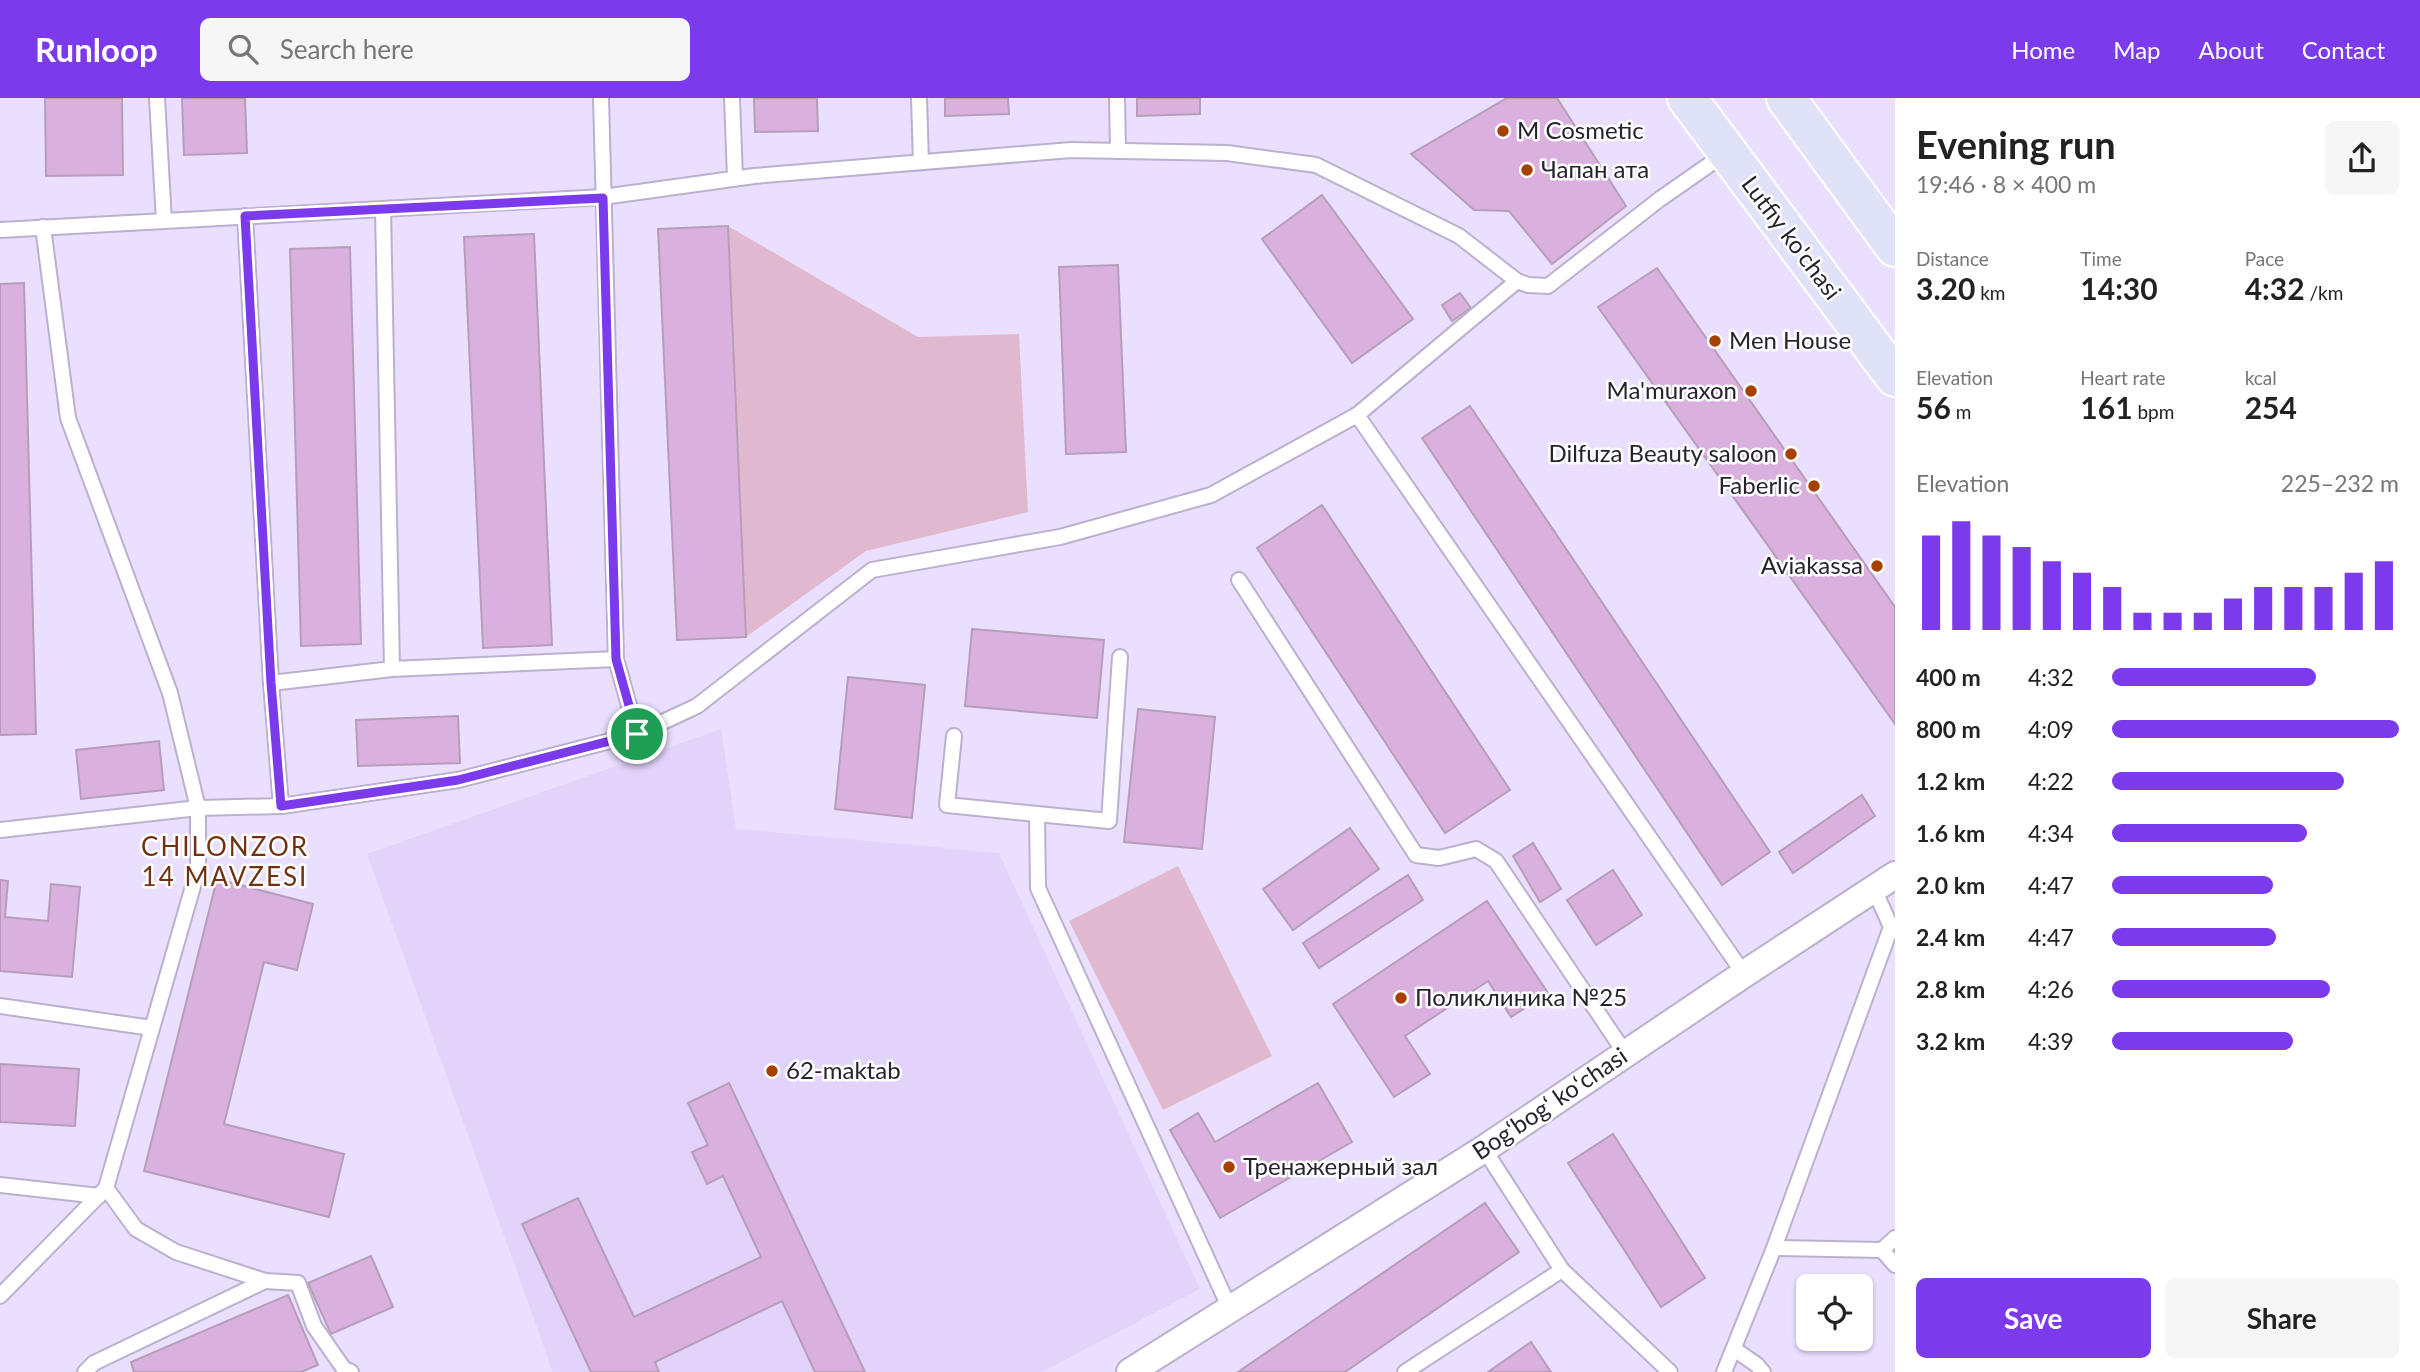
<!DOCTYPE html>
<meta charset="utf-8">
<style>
:root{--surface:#fff;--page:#f6f6f6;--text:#222;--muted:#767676;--accent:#7c3aed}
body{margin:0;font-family:Lato,sans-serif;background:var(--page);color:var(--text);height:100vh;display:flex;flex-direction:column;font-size:26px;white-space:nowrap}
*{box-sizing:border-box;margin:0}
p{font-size:23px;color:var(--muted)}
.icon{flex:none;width:38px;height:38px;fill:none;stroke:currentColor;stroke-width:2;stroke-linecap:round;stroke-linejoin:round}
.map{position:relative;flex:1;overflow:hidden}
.panel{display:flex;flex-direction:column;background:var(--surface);width:525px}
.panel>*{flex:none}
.buttons{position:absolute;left:1796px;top:1176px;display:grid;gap:14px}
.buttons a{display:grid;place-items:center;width:77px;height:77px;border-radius:10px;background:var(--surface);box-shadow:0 2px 5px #0004;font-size:35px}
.pin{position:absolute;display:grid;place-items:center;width:60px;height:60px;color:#fff;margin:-30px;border:4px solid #fff;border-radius:50%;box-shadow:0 2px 7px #0007}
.round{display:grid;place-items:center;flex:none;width:74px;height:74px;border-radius:10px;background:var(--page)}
.overview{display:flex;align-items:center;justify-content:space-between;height:119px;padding:0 21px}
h1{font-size:38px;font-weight:700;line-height:52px}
.stats{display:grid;grid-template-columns:repeat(3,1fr);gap:10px;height:119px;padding:7px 21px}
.stats div{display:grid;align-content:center}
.stats b{font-size:30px;font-weight:700}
.stats small{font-size:19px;font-weight:400}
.stats p{font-size:19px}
.chart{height:196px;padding:14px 21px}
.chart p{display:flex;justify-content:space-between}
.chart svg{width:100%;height:126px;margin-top:7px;stroke:var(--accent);stroke-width:6}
.button{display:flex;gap:14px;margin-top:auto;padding:14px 21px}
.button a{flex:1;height:80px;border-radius:10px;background:var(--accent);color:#fff;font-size:28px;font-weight:700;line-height:80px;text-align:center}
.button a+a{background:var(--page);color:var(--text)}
ul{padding:0 21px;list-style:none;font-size:23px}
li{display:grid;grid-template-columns:112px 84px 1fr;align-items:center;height:52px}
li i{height:18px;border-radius:9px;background:var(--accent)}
header{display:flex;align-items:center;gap:42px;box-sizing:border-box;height:98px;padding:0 35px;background:var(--accent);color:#fff}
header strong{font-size:33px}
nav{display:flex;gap:38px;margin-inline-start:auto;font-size:24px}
.search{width:490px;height:63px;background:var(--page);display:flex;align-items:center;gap:18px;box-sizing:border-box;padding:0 24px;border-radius:10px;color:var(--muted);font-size:26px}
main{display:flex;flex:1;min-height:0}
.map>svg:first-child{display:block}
</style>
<header>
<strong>Runloop</strong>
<div class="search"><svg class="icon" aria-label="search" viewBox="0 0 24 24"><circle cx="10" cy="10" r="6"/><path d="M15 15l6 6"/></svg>Search here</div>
<nav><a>Home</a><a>Map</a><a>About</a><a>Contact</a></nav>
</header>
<main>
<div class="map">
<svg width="1895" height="1274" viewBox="0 0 1895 1274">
<rect width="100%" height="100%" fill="#ebdfff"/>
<!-- built -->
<polygon fill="#e2d3fa" points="721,631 736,731 999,755 1200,1191 1042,1274 553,1274 367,756"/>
<!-- green -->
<g fill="#e1b9cf">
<polygon points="728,128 918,239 1019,236 1028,414 866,453 746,539"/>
<polygon points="1178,768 1272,958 1163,1012 1069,823"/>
</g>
<!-- building -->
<g fill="#dab0df" stroke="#b69eb8" stroke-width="2">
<polygon points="45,0 122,0 123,77 46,78"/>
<polygon points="182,0 245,0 247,55 184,57"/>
<polygon points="754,0 817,0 818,33 755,34"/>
<polygon points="945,0 1008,0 1009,16 945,18"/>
<polygon points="1137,0 1200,0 1200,16 1137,18"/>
<polygon points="1507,0 1557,0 1626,108 1552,166 1509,113 1474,112 1411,56"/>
<polygon points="1322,97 1413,221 1352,265 1262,141"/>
<polygon points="728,128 746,539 677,542 658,131"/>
<polygon points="534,136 552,547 483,550 464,139"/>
<polygon points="350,149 361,546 301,548 290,151"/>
<polygon points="1118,167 1126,354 1066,356 1059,169"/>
<polygon points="1657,170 1895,509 1895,626 1598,209"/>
<polygon points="24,185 36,636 0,637 0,186"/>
<polygon points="1460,195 1471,210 1452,223 1442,207"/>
<polygon points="1470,308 1770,754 1722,787 1422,340"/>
<polygon points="1322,407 1510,692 1445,735 1257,450"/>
<polygon points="972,531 1104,542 1097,620 965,608"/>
<polygon points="848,579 925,587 912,720 835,711"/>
<polygon points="1138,611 1215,619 1202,751 1124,744"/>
<polygon points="458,618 460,665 358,668 356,622"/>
<polygon points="159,643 164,692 81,701 76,652"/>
<polygon points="1862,697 1875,718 1793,775 1779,754"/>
<polygon points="1350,730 1379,771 1293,832 1263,791"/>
<polygon points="1533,745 1561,791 1540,804 1513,758"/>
<polygon points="1613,772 1642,817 1596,847 1567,802"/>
<polygon points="1408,777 1423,802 1319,870 1303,845"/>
<polygon points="217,781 313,806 297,872 264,864 224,1026 344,1056 329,1119 144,1073"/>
<polygon points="0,782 8,783 5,819 48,823 51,786 80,789 72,879 0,873"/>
<polygon points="1487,803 1548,895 1511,919 1488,883 1405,938 1430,976 1394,999 1333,906"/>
<polygon points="0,966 79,971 75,1028 0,1024"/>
<polygon points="729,985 865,1274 815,1274 782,1203 655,1264 659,1274 591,1274 522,1126 578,1100 634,1219 761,1159 723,1078 707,1086 692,1054 708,1047 688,1005"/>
<polygon points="1318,985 1352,1044 1220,1120 1170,1032 1198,1015 1215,1044"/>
<polygon points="1613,1036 1705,1180 1661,1209 1568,1065"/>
<polygon points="1485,1105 1519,1154 1345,1274 1238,1274"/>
<polygon points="371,1158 393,1209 331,1236 308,1185"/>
<polygon points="288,1197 318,1267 301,1274 134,1274 131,1264"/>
<polygon points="1531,1244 1551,1274 1488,1274"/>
</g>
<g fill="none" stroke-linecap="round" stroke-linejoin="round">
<!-- service casing -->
<g stroke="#bcb0cf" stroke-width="18">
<g id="service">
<polyline points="157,0 164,123"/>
<polyline points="732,0 735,80"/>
<polyline points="919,0 921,64"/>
<polyline points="1117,0 1118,53"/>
<polyline points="383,111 392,571"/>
<polyline points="245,118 271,585 281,708"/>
<polyline points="43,129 68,320 170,595 198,710 198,771 106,1090 136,1131 176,1154 265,1183 298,1185 314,1228 344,1271 351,1274"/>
<polyline points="0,132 603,99 754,78 1071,52 1227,55 1316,67 1459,138 1517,183 1528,187 1548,188 1660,101 1726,55"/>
<polyline points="1357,317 1744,876"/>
<polyline points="1239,482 1416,757 1439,760 1476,751 1496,763 1625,955"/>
<polyline points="1120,559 1109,723 1037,716 1038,790 1230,1211"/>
<polyline points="616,561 637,636"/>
<polyline points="271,585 392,571 616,561 601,0"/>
<polyline points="954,638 947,707 1037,716"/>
<polyline points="0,732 198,710 281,708 458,682 637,636 697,608 872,472 1060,439 1211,397 1357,317 1517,183"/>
<polyline points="0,908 152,930"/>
<polyline points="1484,1051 1562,1172 1670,1274"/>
<polyline points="0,1087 99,1098"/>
<polyline points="1774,1150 1882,1152 1895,1140"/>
<polyline points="1882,1152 1895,1167"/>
<polyline points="0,1198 106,1090"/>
<polyline points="1734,1251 1757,1267 1763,1274"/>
<polyline points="85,1274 94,1265 265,1183"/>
<polyline points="1405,1274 1562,1172"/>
<polyline points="1724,1274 1774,1150 1891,829 1874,791"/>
</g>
</g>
<!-- minor casing -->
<g stroke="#bcb0cf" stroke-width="30">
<polyline id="minor" points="1130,1274 1484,1051 1744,876 1895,777"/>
</g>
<!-- primary casing -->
<g stroke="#fff" stroke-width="42">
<g id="primary">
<polyline points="1687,0 1895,279"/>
<polyline points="1786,0 1895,149"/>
</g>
</g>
<!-- service -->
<use href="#service" stroke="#fff" stroke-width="14"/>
<!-- minor -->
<use href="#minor" stroke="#fff" stroke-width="26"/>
<!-- primary -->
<use href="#primary" stroke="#e0e2f7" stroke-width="38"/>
</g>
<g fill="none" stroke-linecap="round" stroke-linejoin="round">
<!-- route casing -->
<g stroke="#fff" stroke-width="14">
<polygon id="route" points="603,100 616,561 637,636 458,682 281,708 271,585 245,118"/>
</g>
<!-- route -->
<use href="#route" stroke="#7c3aed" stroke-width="9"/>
</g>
<!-- markers -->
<g fill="#a54202" stroke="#fff" stroke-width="2.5">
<circle cx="1503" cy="33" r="7"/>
<circle cx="1527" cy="72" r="7"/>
<circle cx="1715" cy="243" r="7"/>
<circle cx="1751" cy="293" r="7"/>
<circle cx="1791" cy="356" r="7"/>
<circle cx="1814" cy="388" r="7"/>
<circle cx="1877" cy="468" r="7"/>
<circle cx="1401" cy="900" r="7"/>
<circle cx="772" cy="973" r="7"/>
<circle cx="1229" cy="1069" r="7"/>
</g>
<g text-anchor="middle" stroke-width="5" stroke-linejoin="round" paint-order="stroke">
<!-- poi labels -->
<g font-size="24" fill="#27232e" stroke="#fff" text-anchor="start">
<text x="1517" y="41">M Cosmetic</text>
<text x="1541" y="80">Чапан ата</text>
<text x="1729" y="251">Men House</text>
<text x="1737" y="301" text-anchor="end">Ma'muraxon</text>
<text x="1777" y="364" text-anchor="end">Dilfuza Beauty saloon</text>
<text x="1800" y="396" text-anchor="end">Faberlic</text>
<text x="1863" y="476" text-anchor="end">Aviakassa</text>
<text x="1415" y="908">Поликлиника №25</text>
<text x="786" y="981">62-maktab</text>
<text x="1243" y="1077">Тренажерный зал</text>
</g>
<!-- street labels -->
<g font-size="24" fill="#27232e" stroke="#fff">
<text transform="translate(1791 140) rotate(53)" y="8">Lutfiy ko'chasi</text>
<text transform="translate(1550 1006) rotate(-34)" y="8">Bogʻbogʻ koʻchasi</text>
</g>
<!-- neighbourhood labels -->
<g font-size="26" letter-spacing="2" fill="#713211" stroke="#fff">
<text x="225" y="758">CHILONZOR<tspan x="225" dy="30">14 MAVZESI</tspan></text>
</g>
</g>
</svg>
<div class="buttons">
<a><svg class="icon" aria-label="locate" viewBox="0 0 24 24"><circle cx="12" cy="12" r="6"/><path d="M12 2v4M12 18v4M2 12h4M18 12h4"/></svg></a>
</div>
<div class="pin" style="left:637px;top:636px;background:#1e9e55"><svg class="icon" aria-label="arrive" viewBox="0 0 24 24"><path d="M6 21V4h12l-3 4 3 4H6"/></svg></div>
</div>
<section class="panel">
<div class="overview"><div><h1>Evening run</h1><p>19:46 · 8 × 400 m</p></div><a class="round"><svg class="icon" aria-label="share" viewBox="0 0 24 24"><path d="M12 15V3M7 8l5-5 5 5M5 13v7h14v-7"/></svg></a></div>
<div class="stats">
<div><p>Distance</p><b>3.20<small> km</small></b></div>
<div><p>Time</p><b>14:30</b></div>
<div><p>Pace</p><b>4:32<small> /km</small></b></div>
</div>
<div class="stats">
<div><p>Elevation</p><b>56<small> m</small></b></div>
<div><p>Heart rate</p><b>161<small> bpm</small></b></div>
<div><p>kcal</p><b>254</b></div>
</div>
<div class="chart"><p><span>Elevation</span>225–232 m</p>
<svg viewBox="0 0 160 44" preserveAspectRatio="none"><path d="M5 44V11M15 44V6M25 44V11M35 44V15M45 44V20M55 44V24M65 44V29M75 44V38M85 44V38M95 44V38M105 44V33M115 44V29M125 44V29M135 44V29M145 44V24M155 44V20"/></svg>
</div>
<ul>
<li><b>400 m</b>4:32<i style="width:71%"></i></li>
<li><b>800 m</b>4:09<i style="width:100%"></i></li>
<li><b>1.2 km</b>4:22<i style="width:81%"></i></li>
<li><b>1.6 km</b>4:34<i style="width:68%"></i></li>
<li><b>2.0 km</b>4:47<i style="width:56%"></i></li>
<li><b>2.4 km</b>4:47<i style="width:57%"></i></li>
<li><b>2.8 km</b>4:26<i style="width:76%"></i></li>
<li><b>3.2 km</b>4:39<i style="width:63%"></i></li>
</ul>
<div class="button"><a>Save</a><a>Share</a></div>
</section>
</main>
